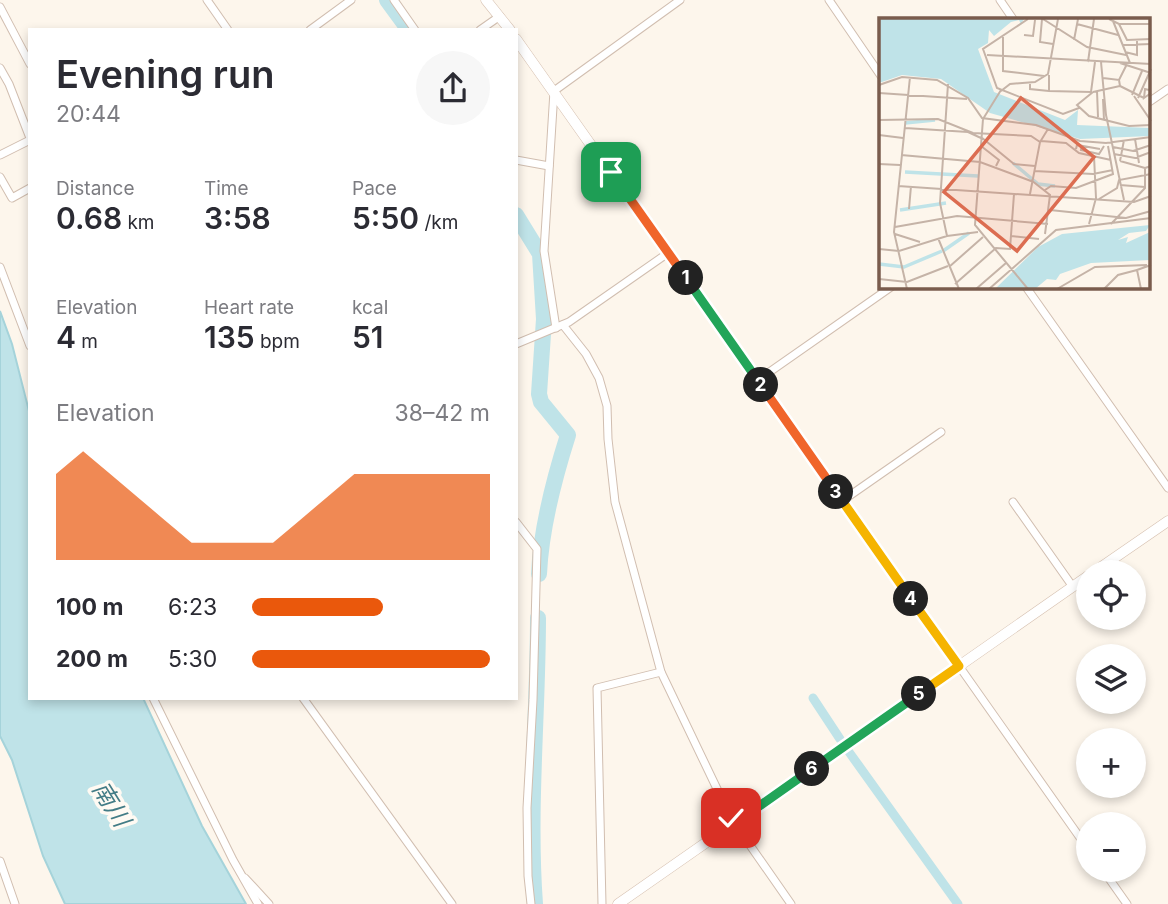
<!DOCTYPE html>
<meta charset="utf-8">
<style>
:root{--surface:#fff;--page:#f7f7f7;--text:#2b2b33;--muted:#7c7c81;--accent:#ea580c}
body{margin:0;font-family:Inter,"Noto Sans JP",sans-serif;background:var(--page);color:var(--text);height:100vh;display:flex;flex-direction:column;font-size:26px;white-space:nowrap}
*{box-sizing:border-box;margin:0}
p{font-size:23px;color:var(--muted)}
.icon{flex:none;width:38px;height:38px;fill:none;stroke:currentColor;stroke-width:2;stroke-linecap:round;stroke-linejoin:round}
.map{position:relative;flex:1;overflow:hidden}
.sheet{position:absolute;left:28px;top:28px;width:490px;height:672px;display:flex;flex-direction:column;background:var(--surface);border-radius:0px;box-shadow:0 4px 10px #0003}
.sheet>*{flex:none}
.tools{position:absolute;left:1076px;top:560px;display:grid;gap:14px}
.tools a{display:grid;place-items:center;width:70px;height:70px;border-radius:50%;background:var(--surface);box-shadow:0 4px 10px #0003;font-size:35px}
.pin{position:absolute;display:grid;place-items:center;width:60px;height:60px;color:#fff;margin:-30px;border-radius:14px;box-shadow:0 4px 10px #0006}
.km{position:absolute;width:35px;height:35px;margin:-18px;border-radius:50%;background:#222;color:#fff;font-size:19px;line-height:35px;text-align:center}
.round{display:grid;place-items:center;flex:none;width:74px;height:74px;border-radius:37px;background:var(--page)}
.overview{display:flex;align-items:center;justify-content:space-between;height:119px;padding:0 28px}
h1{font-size:38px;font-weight:600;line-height:52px}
.stats{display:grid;grid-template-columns:repeat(3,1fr);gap:10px;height:119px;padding:7px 28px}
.stats div{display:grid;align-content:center}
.stats b{font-size:30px;font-weight:600}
.stats small{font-size:19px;font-weight:400}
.stats p{font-size:19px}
.chart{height:196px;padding:14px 28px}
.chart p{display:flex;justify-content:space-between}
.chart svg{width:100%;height:126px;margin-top:7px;fill:var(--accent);opacity:.7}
ul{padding:0 28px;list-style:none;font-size:23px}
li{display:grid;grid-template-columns:112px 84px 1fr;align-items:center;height:52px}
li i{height:18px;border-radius:9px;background:var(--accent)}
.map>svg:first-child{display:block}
</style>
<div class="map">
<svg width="1168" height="904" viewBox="0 0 1168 904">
<rect width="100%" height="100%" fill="#fdf6ec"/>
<!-- water -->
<polygon fill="#bfe3e8" stroke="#a5d3da" stroke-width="2" points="0,311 12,344 30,415 30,698 143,698 202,826 246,904 65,904 43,856 12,760 0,736"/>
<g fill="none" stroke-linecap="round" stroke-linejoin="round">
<!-- canal -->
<g stroke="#bfe3e8" stroke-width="9">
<polyline points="813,698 840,739"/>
<polyline points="849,752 958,904"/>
</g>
<!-- river -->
<g stroke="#bfe3e8" stroke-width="16">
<polyline points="387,0 409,30"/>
<path d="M516 215 540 254 544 319 539 394 541 402 568 435C554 479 541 528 539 574"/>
<path d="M535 904C528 809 538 713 538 618"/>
</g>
<!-- street casing -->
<g stroke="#d1beb0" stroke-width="9">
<g id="street">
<polyline points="207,0 228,30"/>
<polyline points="394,0 415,30"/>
<polyline points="829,0 881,76"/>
<polyline points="1000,0 1013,19"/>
<polyline points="0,7 30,64"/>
<polyline points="310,30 351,0"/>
<polyline points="480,30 500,16"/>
<polyline points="0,68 9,84 30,138"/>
<polyline points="1149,102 1168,89"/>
<polyline points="0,155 30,140"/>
<polyline points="516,160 549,166"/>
<polyline points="0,177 12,198 30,188"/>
<polyline points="0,267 30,346"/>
<polyline points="1026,287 1168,488"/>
<polyline points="563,325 586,354 599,378 607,406 608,439 615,502 661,672 731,818 791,904"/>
<polyline points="556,328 544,251 554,91 680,0"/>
<polyline points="516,344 569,322 668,253"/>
<polyline points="758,380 891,287"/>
<polyline points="842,501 941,432"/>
<polyline points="1013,502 1073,587"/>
<polyline points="516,522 537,549 533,700 527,808 528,876 531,904"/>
<polyline points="959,666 1088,849"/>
<polyline points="153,698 233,860 258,904"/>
<polyline points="303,698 452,904"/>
<polyline points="0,861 15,904"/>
<polyline points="1103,870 1127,904"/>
<polyline points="245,878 269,904"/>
<polyline points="602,904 597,688 661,672"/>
</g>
</g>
<!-- secondary casing -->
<g stroke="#d6c0b0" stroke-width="11">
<g id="secondary">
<polyline points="486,0 510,30"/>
<polyline points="516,39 959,666"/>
<polyline points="1094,572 1168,521"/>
<polyline points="618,904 1088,576"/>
</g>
</g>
<!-- street -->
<use href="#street" stroke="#fff" stroke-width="7"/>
<!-- secondary -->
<use href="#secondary" stroke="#fff" stroke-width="10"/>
</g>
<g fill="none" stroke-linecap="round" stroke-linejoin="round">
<!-- split-1 casing -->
<g stroke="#fff" stroke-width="14">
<polyline id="split-1" points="611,172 686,278"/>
</g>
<!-- split-2 casing -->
<g stroke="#fff" stroke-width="14">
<polyline id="split-2" points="686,278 761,385"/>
</g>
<!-- split-3 casing -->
<g stroke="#fff" stroke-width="14">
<polyline id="split-3" points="761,385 836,492"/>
</g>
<!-- split-4 casing -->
<g stroke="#fff" stroke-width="14">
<polyline id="split-4" points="836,492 911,599"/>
</g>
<!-- split-5 casing -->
<g stroke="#fff" stroke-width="14">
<polyline id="split-5" points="911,599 959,666 919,694"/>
</g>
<!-- split-6 casing -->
<g stroke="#fff" stroke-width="14">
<polyline id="split-6" points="812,769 919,694"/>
</g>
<!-- split-7 casing -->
<g stroke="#fff" stroke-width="14">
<polyline id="split-7" points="731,818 734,824 812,769"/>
</g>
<!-- split-1 -->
<use href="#split-1" stroke="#f0652b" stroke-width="9"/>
<!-- split-2 -->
<use href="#split-2" stroke="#22a559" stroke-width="9"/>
<!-- split-3 -->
<use href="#split-3" stroke="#f0652b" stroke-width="9"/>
<!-- split-4 -->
<use href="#split-4" stroke="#f5b400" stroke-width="9"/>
<!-- split-5 -->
<use href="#split-5" stroke="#f5b400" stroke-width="9"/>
<!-- split-6 -->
<use href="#split-6" stroke="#22a559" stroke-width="9"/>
<!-- split-7 -->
<use href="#split-7" stroke="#22a559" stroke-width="9"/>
</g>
<g text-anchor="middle" stroke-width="7" stroke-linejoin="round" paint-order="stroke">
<!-- water labels -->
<g font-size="24" font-style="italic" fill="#437c86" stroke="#fffaf3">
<text transform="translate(111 804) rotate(58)" y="8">南川</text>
</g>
</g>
<!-- overview -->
<g transform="translate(879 18)">
<rect width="271" height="271" fill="#fdf6ec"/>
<path d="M0 1H145L142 6 140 2 132 4 115 18 110 12 109 25 99 31 115 74 186 102 199 92 198 107 271 110V118L201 121 111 95 62 61 23 57 0 65ZM271 207 267 213 250 215 239 222 249 219 247 225 271 214V242L212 245 181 256 177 262 168 261 156 271H116L159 229 183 216Z" fill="#bfe3e8"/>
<path fill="none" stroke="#bfe3e8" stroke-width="3.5" d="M26 105 56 102M134 145 159 166 176 168M26 154 62 156M63 156 99 158M21 192 67 185M64 233 90 215M0 246 25 249 63 233"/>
<path fill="none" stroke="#c5b3a7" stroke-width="2" d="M149 1 104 31 118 70 184 96 200 90M163 1 161 24 174 26M164 1 208 29 247 37M230 1 240 6H272M234 3 251 45M198 6 239 17M240 6 248 22 272 21M145 17 154 18 156 2M124 19V53L165 58M195 22 199 1M244 27 272 26M246 34 258 37V22M108 37 272 46M209 44 215 1M222 44 227 97 245 182M241 45 272 55M170 57V73L212 74 216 44M224 60 240 62 247 48M151 66V71L170 73M0 67 23 59 58 62 89 80 103 100 157 107 201 123 227 125 272 119M241 68 265 80M122 72 104 101 96 207 149 271M270 72 266 71 265 80 272 75M122 73 131 66 156 64 169 56 179 1M218 73 219 99M214 74 198 87 210 98 250 108 272 107M214 74 241 68 240 62M0 75 88 81M253 77 263 53M255 78 272 103M259 80 272 51M224 81 225 102M0 102 59 101 94 115 152 118 161 124M26 110 89 114 102 120M0 117 24 120M102 119 135 146 156 148M256 121 260 145M162 123 187 125 200 135 232 142M203 127 202 132 220 136 225 128M102 128 120 142 117 148M234 129 254 133 272 127M197 131 198 127 221 131M235 136 256 140 272 134M22 137 101 144 152 163M241 143 245 122M241 143 266 150M0 146 21 147M155 153 214 156 234 152M152 162 171 177 166 216M241 167 266 169M19 168 255 184 272 178M166 172 172 168 197 170 234 156 229 128M151 176 161 124 169 111M220 181 238 170 240 162 272 156M30 191 32 168M171 192 247 200 272 193M210 206 217 180 215 138M232 206 266 170V150L272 148M16 209 78 198 169 206M16 216 41 224M68 218 61 185 69 66M132 218 160 221M59 220 80 271M0 231 20 233 68 218 99 214M70 249 104 219M0 261 28 264 69 248M76 266 117 230 131 231 135 176M28 271 15 214 31 59M97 271 127 245M110 271 177 212 272 200M178 271 216 249 268 247M225 271 239 257 258 252M262 271 258 252 272 247"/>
<path fill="#dc6d51" fill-opacity="0.15" stroke="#dc6d51" stroke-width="3.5" d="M142 80 215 139 138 233 65 174Z"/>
<rect width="271" height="271" fill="none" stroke="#7a5c4d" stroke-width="3.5"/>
</g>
</svg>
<div class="tools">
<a><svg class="icon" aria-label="locate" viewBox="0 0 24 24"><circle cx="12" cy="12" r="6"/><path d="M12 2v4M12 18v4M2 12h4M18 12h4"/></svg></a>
<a><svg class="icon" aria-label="layers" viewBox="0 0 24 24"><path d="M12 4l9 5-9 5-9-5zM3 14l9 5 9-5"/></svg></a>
<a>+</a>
<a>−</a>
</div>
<div class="pin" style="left:611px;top:172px;background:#1e9e55"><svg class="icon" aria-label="arrive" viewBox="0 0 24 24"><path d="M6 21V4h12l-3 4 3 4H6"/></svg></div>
<div class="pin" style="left:731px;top:818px;background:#d93025"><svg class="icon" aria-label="check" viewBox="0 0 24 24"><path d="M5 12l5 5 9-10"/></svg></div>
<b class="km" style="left:686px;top:278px">1</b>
<b class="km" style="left:761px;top:385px">2</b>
<b class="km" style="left:836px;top:492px">3</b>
<b class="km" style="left:911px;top:599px">4</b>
<b class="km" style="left:919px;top:694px">5</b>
<b class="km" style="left:812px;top:769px">6</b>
<section class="sheet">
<div class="overview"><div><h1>Evening run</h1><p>20:44</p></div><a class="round"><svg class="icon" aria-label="share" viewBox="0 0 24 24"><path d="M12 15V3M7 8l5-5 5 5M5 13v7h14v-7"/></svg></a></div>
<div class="stats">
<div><p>Distance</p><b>0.68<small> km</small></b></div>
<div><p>Time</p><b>3:58</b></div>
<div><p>Pace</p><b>5:50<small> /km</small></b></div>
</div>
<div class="stats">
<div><p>Elevation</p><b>4<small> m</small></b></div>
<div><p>Heart rate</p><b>135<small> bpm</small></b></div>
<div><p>kcal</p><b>51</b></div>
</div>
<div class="chart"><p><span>Elevation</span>38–42 m</p>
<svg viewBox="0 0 160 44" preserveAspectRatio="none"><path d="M0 44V14L10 6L20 14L30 22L40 30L50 38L60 38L70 38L80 38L90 30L100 22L110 14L120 14L130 14L140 14L150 14L160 14V44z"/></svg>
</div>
<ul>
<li><b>100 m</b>6:23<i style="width:55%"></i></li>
<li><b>200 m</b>5:30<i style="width:100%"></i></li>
</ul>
</section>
</div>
